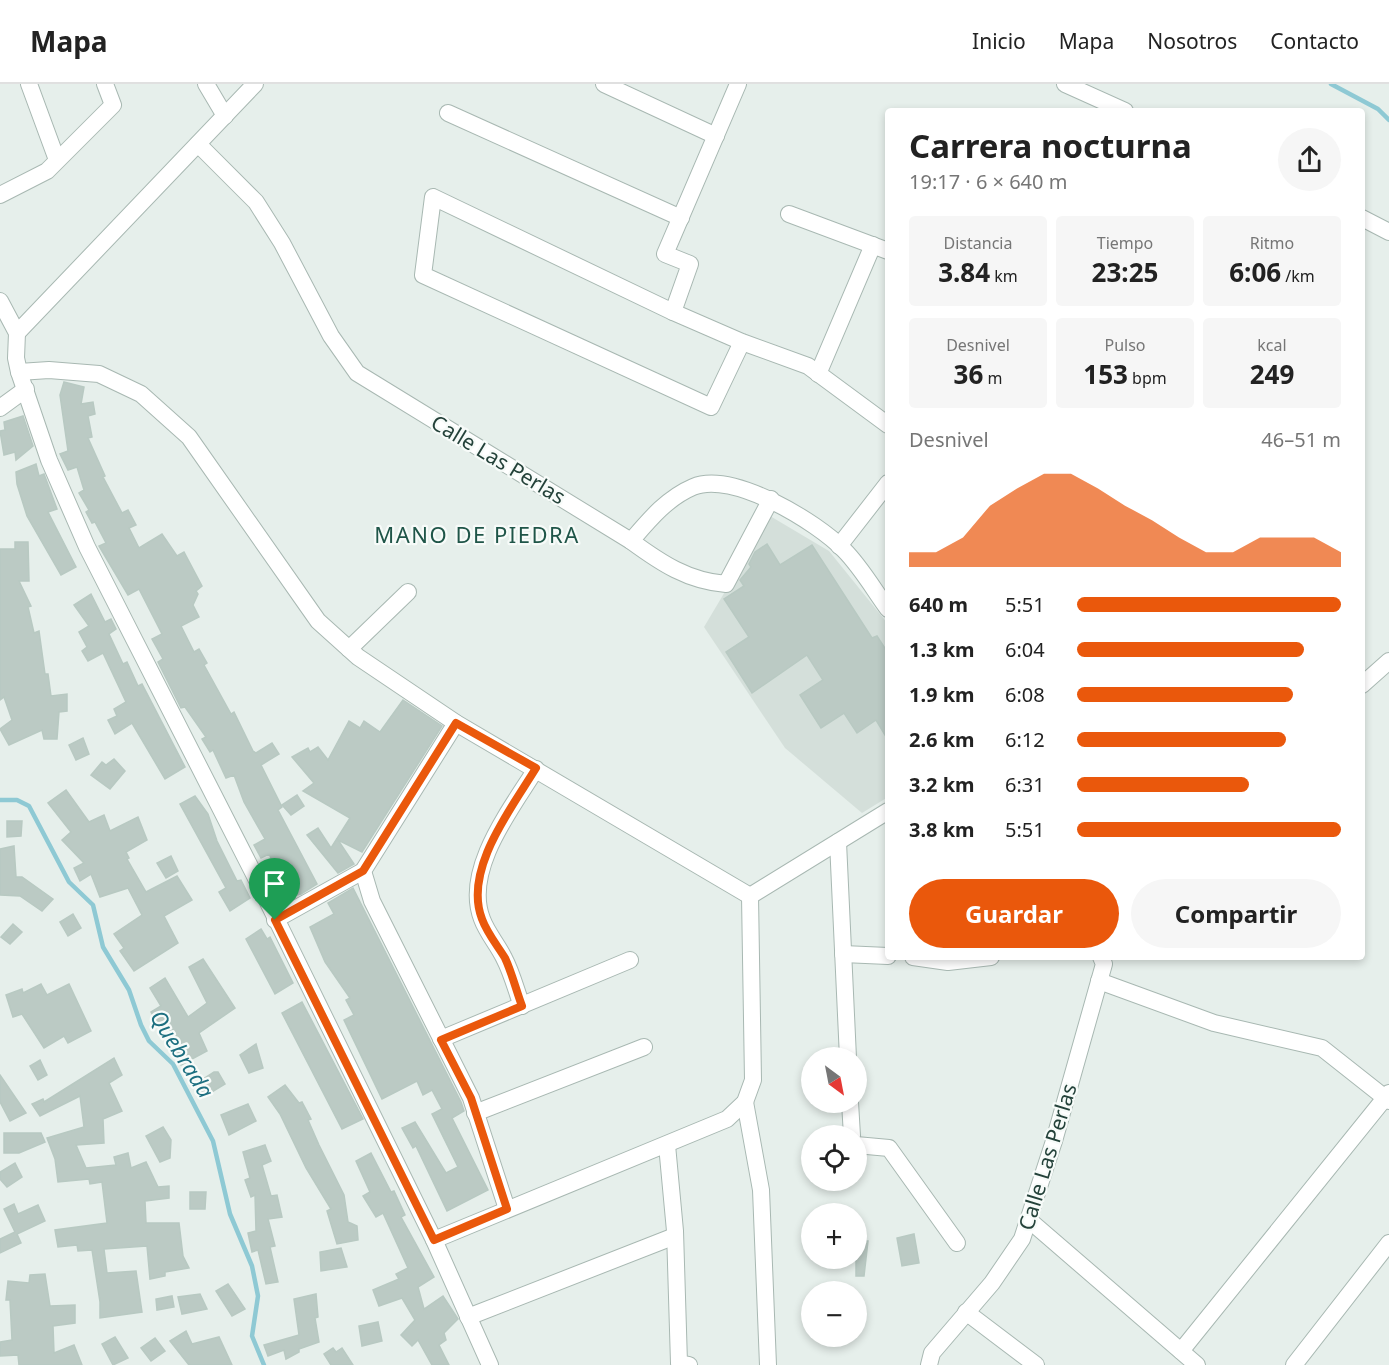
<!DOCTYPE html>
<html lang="es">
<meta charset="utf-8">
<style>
:root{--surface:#fff;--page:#f6f6f6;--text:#222;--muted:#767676;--line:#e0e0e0;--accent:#ea580c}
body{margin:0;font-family:"Noto Sans",sans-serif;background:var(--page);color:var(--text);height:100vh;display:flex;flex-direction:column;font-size:22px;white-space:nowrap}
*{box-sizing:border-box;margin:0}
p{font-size:20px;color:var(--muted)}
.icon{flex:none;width:33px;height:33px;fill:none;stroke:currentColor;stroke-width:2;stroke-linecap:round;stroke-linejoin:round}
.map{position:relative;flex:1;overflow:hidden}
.panel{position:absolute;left:885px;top:24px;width:480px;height:852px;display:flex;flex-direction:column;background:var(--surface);border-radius:6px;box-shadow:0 3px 9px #0003}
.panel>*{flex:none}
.needle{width:39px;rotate:148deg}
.tools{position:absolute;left:801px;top:963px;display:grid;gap:12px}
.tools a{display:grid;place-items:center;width:66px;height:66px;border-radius:50%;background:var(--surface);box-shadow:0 3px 9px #0003;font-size:30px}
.pin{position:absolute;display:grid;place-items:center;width:51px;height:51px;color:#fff;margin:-62px -26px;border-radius:50% 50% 50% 0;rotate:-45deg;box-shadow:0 0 6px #0007}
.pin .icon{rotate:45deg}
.round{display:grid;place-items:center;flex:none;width:63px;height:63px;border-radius:32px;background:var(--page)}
.headline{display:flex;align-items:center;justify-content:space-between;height:102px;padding:0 24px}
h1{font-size:33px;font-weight:700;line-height:45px}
.figures{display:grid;grid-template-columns:repeat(3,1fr);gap:9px;height:102px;padding:6px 24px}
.figures div{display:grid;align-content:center;border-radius:6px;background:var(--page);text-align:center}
.figures b{font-size:26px;font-weight:700}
.figures small{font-size:16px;font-weight:400}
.figures p{font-size:16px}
.chart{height:168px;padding:12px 24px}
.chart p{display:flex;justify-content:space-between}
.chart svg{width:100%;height:108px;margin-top:6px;fill:var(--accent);opacity:.7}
.cta{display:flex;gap:12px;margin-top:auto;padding:12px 24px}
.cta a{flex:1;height:69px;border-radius:36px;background:var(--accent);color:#fff;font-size:24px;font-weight:700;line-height:69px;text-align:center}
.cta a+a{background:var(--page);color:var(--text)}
ul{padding:0 24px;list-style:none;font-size:20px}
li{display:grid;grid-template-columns:96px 72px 1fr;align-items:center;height:45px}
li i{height:15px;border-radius:8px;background:var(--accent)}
header{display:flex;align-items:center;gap:36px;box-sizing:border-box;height:84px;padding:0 30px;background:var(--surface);border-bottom:2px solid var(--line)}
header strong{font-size:28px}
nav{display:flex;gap:33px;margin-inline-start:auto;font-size:21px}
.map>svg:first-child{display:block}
</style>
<header>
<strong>Mapa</strong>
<nav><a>Inicio</a><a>Mapa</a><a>Nosotros</a><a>Contacto</a></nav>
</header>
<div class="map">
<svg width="1389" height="1281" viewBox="0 0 1389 1281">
<rect width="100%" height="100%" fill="#e6efeb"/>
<!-- built -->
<polygon fill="#d4dfda" points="770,432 829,467 888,540 888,713 862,729 785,664 704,543"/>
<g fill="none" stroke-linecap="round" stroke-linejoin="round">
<!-- stream -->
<g stroke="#8ec9d4" stroke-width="4.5">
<polyline points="1331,0 1378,25 1389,36"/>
<polyline points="0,716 17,716 29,722 69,798 93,821 103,863 129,906 141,941 149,957 173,980 213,1057 230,1130 252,1182 258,1212 252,1252 264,1281"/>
</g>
</g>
<!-- building -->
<g fill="#bbcac4" stroke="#b8c9c2" stroke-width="1.5">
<polygon points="64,298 84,303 81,320 93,318 95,330 88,332 92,353 88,354 105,392 103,393 122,429 128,426 136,441 129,444 139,464 162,450 177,472 184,468 202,502 196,507 198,510 193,521 199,533 181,542 194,568 199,565 207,579 204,581 231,630 234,628 253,667 256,669 272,659 279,670 261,681 282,723 278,726 317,800 301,810 282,815 273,802 282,797 269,770 261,774 254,761 265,755 244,718 234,691 226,694 213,666 210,668 202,655 206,653 185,623 181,624 158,578 163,575 152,555 162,550 139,505 128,511 99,462 106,459 95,438 92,439 86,428 89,426 79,409 84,406 77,383 68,386 60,370 68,367 60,311"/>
<polygon points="23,332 33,362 16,376 15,368 4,371 0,347 5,346 4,338"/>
<polygon points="36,380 39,392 44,390 57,425 48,428 76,483 61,491 27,432 17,400 16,388"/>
<polygon points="15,458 28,458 29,497 19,497 31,522 28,523 34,549 39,547 45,590 48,590 51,612 67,610 67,627 59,628 57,655 44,655 42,646 9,661 0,645 12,636 4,613 0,616 0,465 15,465"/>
<polygon points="767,460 780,481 812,461 872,554 877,552 888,569 888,656 876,636 857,649 844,629 821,644 800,611 823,596 807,571 752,609 726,568 749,553 724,515 744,502 740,496 751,483 749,480 755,468"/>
<polygon points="91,510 105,538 111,535 116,545 109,550 123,580 127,578 138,602 142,600 185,683 165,695 132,639 115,650 108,636 117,632 114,625 126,618 103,569 88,577 82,567 87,563 79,548 89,542 74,521"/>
<polygon points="403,616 442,642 362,768 338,756 354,780 338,789 307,751 318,744 331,764 350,734 303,707 314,699 292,673 308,664 310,668 318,663 328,676 349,637 360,644 364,637 380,648"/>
<polygon points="83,654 89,670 76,676 69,661"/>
<polygon points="114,675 125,687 110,705 91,691 102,678 106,681"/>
<polygon points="66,706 89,738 104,731 110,747 138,733 147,756 126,768 129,774 127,775 146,808 177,792 192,816 164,832 178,859 134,887 120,867 124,864 114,850 142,831 128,804 100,813 91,790 80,797 74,784 84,779 62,756 71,748 48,719"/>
<polygon points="297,711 304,722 291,731 282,721"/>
<polygon points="195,712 208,730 217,757 237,797 241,796 250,814 230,827 219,808 226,804 180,720"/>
<polygon points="7,737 22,737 21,752 7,753"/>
<polygon points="14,762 16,793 22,793 53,815 42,827 20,812 0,811 0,765"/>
<polygon points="171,772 178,787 166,794 157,779"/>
<polygon points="353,804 461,1018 464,1027 452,1034 488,1106 447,1127 416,1062 413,1064 402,1044 415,1038 446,1089 458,1083 432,1030 442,1025 432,1006 423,1011 417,997 382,1015 344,936 354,931 346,916 350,914 325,878 310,843 334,830 328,819"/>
<polygon points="73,830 81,844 68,852 60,838"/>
<polygon points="13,840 22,848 10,860 1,853"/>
<polygon points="261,845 267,855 270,853 293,899 275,910 246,855"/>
<polygon points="203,875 235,924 199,949 207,967 181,981 174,969 183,963 165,940 160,943 151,928 161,922 150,904 165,894 188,933 207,919 189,883"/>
<polygon points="41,900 47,911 69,900 91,947 68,959 64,952 44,964 22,930 13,933 6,911 22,905 23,909"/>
<polygon points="302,918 363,1035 342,1045 282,929"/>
<polygon points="256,960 263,984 249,989 240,971"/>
<polygon points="114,974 122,991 109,999 122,1027 103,1035 104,1059 76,1061 86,1084 116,1081 114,1073 128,1069 131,1084 146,1078 158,1103 169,1102 169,1114 145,1117 146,1139 179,1139 183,1172 189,1184 165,1188 165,1192 150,1195 147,1162 104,1165 107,1189 136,1187 142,1228 100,1234 100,1218 92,1166 78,1167 77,1161 58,1163 55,1146 107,1139 102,1098 90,1100 89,1095 58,1098 55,1075 47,1054 84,1043 80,1012 40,1032 32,1020 43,1015 44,1018"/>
<polygon points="40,976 47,991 38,996 30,982"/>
<polygon points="214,988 218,988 225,1000 202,1014 194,1001"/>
<polygon points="0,991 26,1029 10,1037 0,1018"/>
<polygon points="285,1001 299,1019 302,1018 311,1035 308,1036 319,1061 344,1111 348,1138 357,1142 358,1156 337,1160 327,1127 331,1125 306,1084 280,1030 268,1013"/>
<polygon points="248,1020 256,1037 229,1051 221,1031"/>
<polygon points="163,1043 171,1056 170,1074 160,1078 146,1052"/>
<polygon points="4,1049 41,1049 45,1058 19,1069 4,1069"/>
<polygon points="265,1061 271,1077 262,1081 271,1112 277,1111 282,1133 268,1135 275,1162 270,1163 278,1198 266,1200 258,1166 252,1168 248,1149 256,1147 255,1111 251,1113 245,1096 250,1094 243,1068"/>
<polygon points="371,1069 391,1108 394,1107 405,1131 401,1133 434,1193 418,1203 424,1225 443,1212 458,1235 444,1249 446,1256 439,1261 449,1281 432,1281 418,1256 412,1262 401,1251 415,1236 402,1214 379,1222 373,1206 399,1195 396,1190 408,1184 383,1129 376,1133 363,1112 370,1108 356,1077"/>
<polygon points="15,1079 22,1093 7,1103 0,1095 0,1088"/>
<polygon points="190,1108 206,1108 205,1125 190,1125"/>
<polygon points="14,1120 18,1130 38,1121 45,1137 17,1150 21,1159 0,1169 0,1155 15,1148 4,1125"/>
<polygon points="914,1150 919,1179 902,1182 897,1154"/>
<polygon points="856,1157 868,1157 864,1192 856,1192"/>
<polygon points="341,1164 347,1183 321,1187 320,1168"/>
<polygon points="45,1190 50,1222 75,1221 75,1239 53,1242 54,1269 74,1261 82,1281 19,1281 18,1271 0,1272 0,1258 12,1256 10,1216 6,1216 8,1197 29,1199 30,1191"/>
<polygon points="228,1200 245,1225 232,1232 216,1207"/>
<polygon points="200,1210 207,1225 182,1230 178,1213"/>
<polygon points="316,1210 318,1233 315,1234 319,1258 299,1265 299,1268 286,1275 284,1266 268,1272 264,1261 299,1251 294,1215"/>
<polygon points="172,1212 174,1223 157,1226 156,1215"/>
<polygon points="378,1238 382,1257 362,1262 359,1242"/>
<polygon points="186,1247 192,1260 219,1253 232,1281 189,1281 170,1257"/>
<polygon points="115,1253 128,1274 113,1281 102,1260"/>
<polygon points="155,1254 165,1267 151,1277 141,1264"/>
<polygon points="333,1264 336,1268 342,1264 353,1281 331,1281 324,1270"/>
</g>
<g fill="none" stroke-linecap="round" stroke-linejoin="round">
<!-- minor casing -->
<g stroke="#a8b8b2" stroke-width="18">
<g id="minor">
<polyline points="29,0 57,76"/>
<polyline points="206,0 225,32"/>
<polyline points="604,0 716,52"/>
<polyline points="1065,0 1125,27"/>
<polyline points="448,29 681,134"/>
<path d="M198 60 256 118 282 159 331 252 357 289 631 457C649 436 667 414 693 403 732 386 817 438 844 466 861 483 874 506 888 525"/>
<polyline points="0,111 47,87 113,21 105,0"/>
<polyline points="789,130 888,167"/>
<polyline points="1362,134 1389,148"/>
<polyline points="0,217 17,249 16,274 19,288 49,376 87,463 259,800 434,1156 490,1281"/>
<polyline points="673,228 690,180 665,170 738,0"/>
<polyline points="17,249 255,0"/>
<polyline points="742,258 711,323 423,191 433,113 673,228 742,258 808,282 888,341"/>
<polyline points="19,288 49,286 99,290 141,310 189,353 318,537 358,573 456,639 750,812"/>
<polyline points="818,290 873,161"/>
<polyline points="0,324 26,305"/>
<path d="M631 457C661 479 688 497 726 500L771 415"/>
<polyline points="839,462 888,399"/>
<polyline points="349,565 408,508"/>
<polyline points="1362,601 1389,577"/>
<polyline points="838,758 848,974"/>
<polyline points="363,787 372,817 471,1014 507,1125"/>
<polyline points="750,812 888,727"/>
<polyline points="275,836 363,787 456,639"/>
<polyline points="843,870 888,872"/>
<polyline points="913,873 948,878 991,873"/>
<polyline points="1099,897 1214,939 1322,964 1389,1017"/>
<path d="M522 922C516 906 512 889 504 874 498 861 487 849 482 835 463 786 511 725 536 685"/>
<polyline points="441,955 630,876"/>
<polyline points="745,1018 761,1106 768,1281"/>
<polyline points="850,1018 852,1052"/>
<polyline points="475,1029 644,963"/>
<polyline points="667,1061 675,1147 679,1279 689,1281"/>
<polyline points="856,1061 889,1064 957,1159"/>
<polyline points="1029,1136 1197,1281"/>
<polyline points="434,1156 727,1035 745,1018 753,996 750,812"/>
<polyline points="966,1228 1036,1281"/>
<polyline points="468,1233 675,1152"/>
<polyline points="1181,1267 1389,1009"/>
<polyline points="929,1281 932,1269 992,1199 1022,1155 1054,1057 1104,880 1101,873"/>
<polyline points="1294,1281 1389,1159"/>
</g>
</g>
<!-- minor -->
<use href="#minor" stroke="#fff" stroke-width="16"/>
</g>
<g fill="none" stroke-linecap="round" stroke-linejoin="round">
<!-- route casing -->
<g stroke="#fff" stroke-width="12">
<path id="route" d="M456 639 536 684C511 725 463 786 482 835 487 849 497 861 505 874 512 889 516 906 522 922L441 956 471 1014 507 1125 434 1156 275 836 363 787Z"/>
</g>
<!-- route -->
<use href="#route" stroke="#ea580c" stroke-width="8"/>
</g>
<g text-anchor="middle" stroke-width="4.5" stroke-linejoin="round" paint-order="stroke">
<!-- street labels -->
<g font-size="21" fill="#24423a" stroke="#f7fbf9">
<text transform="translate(498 376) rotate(31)" y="7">Calle Las Perlas</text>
<text transform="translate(1048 1073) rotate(-73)" y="7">Calle Las Perlas</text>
</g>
<!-- neighbourhood labels -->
<g font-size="22" letter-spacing="1.5" fill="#1f5548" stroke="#f7fbf9">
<text x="477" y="459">MANO DE PIEDRA</text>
</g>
<!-- water labels -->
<g font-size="22" font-style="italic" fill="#1c6f80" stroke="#f7fbf9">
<text transform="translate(182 970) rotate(58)" y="8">Quebrada</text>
</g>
</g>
</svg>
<div class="tools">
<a><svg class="needle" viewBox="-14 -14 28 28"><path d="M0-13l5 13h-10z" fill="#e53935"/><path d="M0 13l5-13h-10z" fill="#767676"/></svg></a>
<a><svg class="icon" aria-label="locate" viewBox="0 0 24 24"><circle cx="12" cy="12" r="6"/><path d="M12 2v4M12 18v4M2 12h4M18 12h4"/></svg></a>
<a>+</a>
<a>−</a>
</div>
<div class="pin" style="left:275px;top:836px;background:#1e9e55"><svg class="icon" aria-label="arrive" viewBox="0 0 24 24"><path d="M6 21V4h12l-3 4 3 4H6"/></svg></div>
<section class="panel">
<div class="headline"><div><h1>Carrera nocturna</h1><p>19:17 · 6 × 640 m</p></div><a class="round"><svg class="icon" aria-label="share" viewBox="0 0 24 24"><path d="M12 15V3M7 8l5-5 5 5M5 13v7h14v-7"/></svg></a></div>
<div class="figures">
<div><p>Distancia</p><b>3.84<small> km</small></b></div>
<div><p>Tiempo</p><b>23:25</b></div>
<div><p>Ritmo</p><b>6:06<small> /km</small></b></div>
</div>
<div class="figures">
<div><p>Desnivel</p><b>36<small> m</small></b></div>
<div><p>Pulso</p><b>153<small> bpm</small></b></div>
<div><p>kcal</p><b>249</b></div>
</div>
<div class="chart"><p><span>Desnivel</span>46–51 m</p>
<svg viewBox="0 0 160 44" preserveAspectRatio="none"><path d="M0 44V38L10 38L20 32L30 19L40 12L50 6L60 6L70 12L80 19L90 25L100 32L110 38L120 38L130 32L140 32L150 32L160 38V44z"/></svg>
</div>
<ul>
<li><b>640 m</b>5:51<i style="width:100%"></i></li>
<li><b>1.3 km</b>6:04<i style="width:86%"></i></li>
<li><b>1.9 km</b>6:08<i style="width:82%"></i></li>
<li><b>2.6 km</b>6:12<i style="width:79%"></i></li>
<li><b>3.2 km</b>6:31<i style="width:65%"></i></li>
<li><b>3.8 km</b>5:51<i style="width:100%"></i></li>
</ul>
<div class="cta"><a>Guardar</a><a>Compartir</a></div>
</section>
</div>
